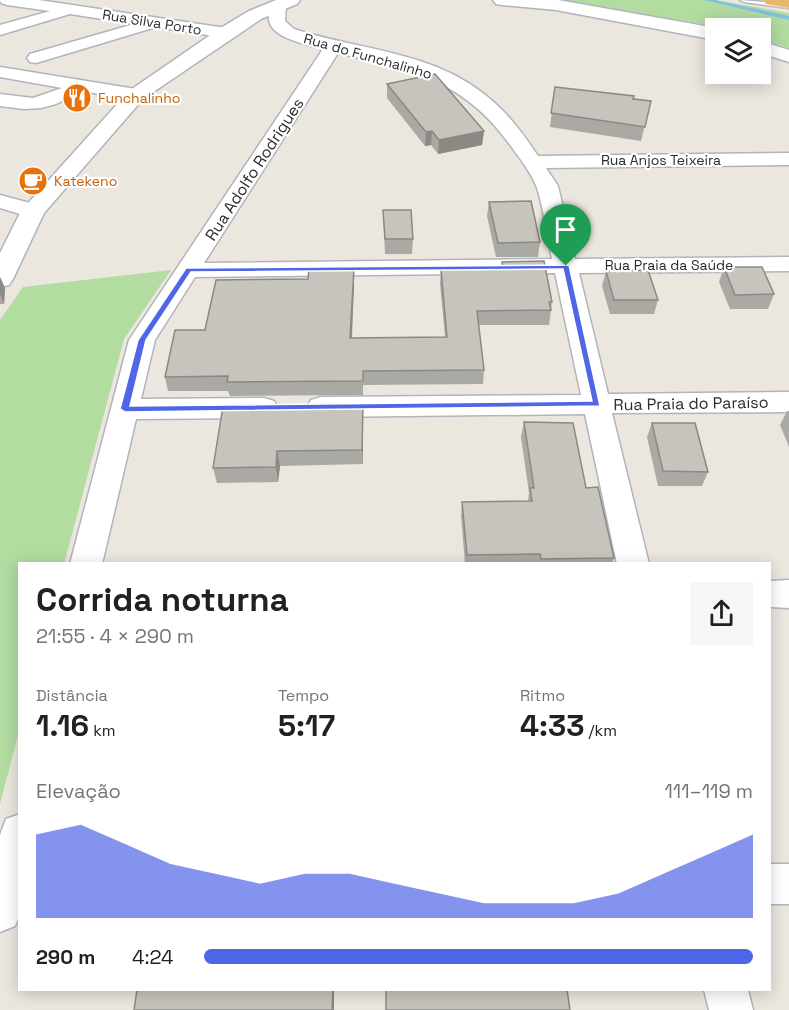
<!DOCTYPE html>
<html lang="pt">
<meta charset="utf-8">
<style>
:root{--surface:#fff;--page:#f6f6f6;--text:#202124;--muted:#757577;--accent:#4f66e7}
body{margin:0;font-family:"Space Grotesk",sans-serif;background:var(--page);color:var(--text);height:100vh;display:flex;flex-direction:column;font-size:22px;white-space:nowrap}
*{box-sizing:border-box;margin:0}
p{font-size:20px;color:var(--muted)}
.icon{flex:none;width:33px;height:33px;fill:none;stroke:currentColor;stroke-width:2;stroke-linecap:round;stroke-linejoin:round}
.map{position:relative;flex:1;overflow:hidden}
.side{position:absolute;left:18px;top:562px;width:753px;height:429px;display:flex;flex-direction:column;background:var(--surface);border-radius:0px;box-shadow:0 3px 15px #0003}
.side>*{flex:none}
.controls{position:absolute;left:705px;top:18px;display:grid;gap:12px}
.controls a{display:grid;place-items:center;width:66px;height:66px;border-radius:0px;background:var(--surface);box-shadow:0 3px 15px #0003;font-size:30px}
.pin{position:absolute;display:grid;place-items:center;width:51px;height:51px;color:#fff;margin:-62px -26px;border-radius:50% 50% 50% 0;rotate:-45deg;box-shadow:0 0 6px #0007}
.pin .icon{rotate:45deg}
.round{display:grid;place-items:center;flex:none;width:63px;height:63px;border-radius:0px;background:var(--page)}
.overview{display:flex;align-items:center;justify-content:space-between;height:102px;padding:0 18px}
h1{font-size:33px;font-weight:700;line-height:45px}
.figures{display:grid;grid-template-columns:repeat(3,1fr);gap:9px;height:102px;padding:6px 18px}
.figures div{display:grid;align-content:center}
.figures b{font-size:30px;font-weight:700}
.figures small{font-size:16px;font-weight:400}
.figures p{font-size:16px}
.chart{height:168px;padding:12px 18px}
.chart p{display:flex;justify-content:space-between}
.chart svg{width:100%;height:108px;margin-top:6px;fill:var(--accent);opacity:.7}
ul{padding:0 18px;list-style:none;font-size:20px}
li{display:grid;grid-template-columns:96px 72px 1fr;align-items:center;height:45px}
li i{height:15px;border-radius:8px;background:var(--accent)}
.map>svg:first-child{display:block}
</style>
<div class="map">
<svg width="789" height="1010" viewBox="0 0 789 1010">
<rect width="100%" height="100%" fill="#ebe6de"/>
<!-- green -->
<g fill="#b3dca1">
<polygon points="543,0 715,0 789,13 789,48 761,40 760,28 719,28 699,23"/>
<polygon points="171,270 124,339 64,564 20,564 19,731 0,804 0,320 23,287"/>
</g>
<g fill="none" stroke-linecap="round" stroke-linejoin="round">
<!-- stream -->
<polygon fill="#7cc3e2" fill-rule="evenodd" points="704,0 715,0 789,16 789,20"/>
<!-- service casing -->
<g stroke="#b2b4bd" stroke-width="3">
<polygon id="service" points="740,0 789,4 789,8 744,2"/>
</g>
<!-- minor casing -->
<g stroke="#b2b4bd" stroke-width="3">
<g id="minor">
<polygon points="0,0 39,0 226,28 232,29 234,33 232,37 226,38 156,27 36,63 30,62 27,58 30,54 134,24 70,14 0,35 0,25 50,11 7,5 1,3"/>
<path d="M278 0 286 5 285 21 294 29C354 49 428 51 480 91 504 108 522 132 538 156L789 153V165L546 168 558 186 575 259 789 257V271L579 273 608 394 789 392V412L612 413 649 564H617L585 414 321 417 311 414 307 407 311 400 321 397 581 395 555 273 195 277 155 340 141 399 264 398 274 401 278 408 274 415 264 418 136 419 102 564H70L129 340 323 49C308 45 271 38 269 20 268 15 270 10 270 5ZM338 53C415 71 465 80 513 149 521 160 532 174 537 188 544 210 547 236 552 259L204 263Z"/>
<polygon points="0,67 136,89 143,91 145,95 143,99 136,101 83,91 56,104 41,108 24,109 0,106 0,94 33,98 62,88 0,77"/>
<polygon points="0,195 41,206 44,211 41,216 33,218 0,208"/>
<polygon points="789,580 789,608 770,607 770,581"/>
<polygon points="20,814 20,914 15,926 0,932 0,835 6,819"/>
<rect x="770" y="864" width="19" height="40"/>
<polygon points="704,990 748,990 753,1010 709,1010"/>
</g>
</g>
<!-- tertiary casing -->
<g stroke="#b2b4bd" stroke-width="3">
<g id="tertiary">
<polygon points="276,0 300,0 297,4 261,19 143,99 44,213 13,279 9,285 0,287 0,253 21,211 129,91 219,29 249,11"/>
<polygon points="493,0 558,0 716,28 716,40 556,10 502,5 496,4"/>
<polygon points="760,41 789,50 789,62 760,53"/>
</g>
</g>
<!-- trunk casing -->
<g stroke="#c4c4c4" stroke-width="3">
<polygon id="trunk" points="763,0 789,0 789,8 766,4"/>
</g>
<!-- service -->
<use href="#service" fill="#fff" fill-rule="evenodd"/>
<!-- minor -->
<use href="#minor" fill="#fff" fill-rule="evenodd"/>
<!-- tertiary -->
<use href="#tertiary" fill="#fff" fill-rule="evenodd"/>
<!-- trunk -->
<use href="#trunk" fill="#e8b86a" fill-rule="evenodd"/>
</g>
<!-- wall -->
<g fill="#aba9a3">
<polygon points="387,84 484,131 482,145 438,154 431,145 425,146 387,98"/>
<polygon points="555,87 651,101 641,141 550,127"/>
<polygon points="489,202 540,242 538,257 496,257 487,216"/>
<polygon points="383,210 413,239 412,254 385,254"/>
<polygon points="502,262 552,302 551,310 549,325 479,325 484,370 483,384 363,385 363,395 230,396 228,391 168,391 165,377 205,330 354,283 352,338 445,337 440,284 441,269 501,269"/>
<polygon points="724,267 774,294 768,309 730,309 719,282"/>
<polygon points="606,271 658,300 654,314 610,314 602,286"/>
<polygon points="0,277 5,288 4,304 0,304"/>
<polygon points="787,411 789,411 789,447 780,425"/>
<polygon points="363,419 363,464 280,466 278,482 217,483 213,468"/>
<polygon points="524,422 586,488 614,558 612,564 465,564 461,516 462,502 528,501 529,493 521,437"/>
<polygon points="652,423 708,472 702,486 658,486 647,437"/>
</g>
<!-- shaded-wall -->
<g fill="#8b8984">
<polygon points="432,131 431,145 425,146 426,132"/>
<polygon points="484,131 482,145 438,154 439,140"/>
<polygon points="354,268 354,283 351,352 350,338"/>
<polygon points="0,277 5,288 4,304 0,294"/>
<polygon points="363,404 363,464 362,450"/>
<polygon points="277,451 280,466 278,482 276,467"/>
<polygon points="333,990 334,990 334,1010 332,1010"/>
</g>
<!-- building -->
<g fill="#c7c4bd" stroke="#8b8984" stroke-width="1.5">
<polygon points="435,74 484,131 439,140 432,131 426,132 387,84"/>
<polygon points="555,87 634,96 633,99 651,101 645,127 551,113"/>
<polygon points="531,201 540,242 498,243 489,202"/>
<polygon points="383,210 411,210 413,239 385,239"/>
<polygon points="544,261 552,302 549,302 551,310 477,311 484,370 363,371 363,381 227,382 228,376 165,377 175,330 205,330 216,280 308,279 309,268 354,268 350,338 447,337 441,269 503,269 502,262"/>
<polygon points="724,267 762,267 774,294 735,295"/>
<polygon points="648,270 658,300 614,300 606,271"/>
<polygon points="363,404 362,450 277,451 276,467 213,468 223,406"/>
<polygon points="524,422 573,423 586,488 598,487 614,558 541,559 540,554 467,555 462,502 532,501 530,488 534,488"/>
<polygon points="652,423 695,423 708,472 663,471"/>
<polygon points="137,990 333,990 332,1010 134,1010"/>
<polygon points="386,990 567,990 570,1010 386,1010"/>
</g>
<!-- route -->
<path fill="#4f66e7" stroke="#fff" stroke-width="1.5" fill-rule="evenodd" d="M569 265 600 406 125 412 120 409 138 340 186 268ZM563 269 592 401 130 406 146 340 191 272Z"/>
<!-- icons -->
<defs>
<g id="restaurant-disc" transform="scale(1.5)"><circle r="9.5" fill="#e8710a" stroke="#fff"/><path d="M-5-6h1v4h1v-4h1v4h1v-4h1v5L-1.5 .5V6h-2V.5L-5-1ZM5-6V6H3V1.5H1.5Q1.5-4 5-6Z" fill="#fff"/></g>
<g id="cafe-disc" transform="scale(1.5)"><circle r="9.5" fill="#e8710a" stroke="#fff"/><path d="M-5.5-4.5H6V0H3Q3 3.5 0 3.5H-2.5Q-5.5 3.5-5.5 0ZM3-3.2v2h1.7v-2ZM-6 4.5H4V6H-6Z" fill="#fff"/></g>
</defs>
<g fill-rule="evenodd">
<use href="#restaurant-disc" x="77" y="98"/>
<use href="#cafe-disc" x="33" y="181"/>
</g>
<g text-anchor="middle" stroke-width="4.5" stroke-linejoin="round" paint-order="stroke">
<!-- far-street labels -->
<g font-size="14" fill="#2b2b2b" stroke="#fff">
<text transform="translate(152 22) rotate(9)" y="5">Rua Silva Porto</text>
<text transform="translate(368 56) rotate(16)" y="5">Rua do Funchalinho</text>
<text x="661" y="165">Rua Anjos Teixeira</text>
<text x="669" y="270">Rua Praia da Saúde</text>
</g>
<!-- far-food labels -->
<g font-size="14" fill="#c56008" stroke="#fff" text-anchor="start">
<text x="98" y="103">Funchalinho</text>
<text x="54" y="186">Katekeno</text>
</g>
<!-- street labels -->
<g font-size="16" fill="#2b2b2b" stroke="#fff">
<text transform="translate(254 169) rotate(-57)" y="6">Rua Adolfo Rodrigues</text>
<text transform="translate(691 403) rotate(-1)" y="6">Rua Praia do Paraíso</text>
</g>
</g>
</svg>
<div class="controls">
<a><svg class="icon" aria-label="layers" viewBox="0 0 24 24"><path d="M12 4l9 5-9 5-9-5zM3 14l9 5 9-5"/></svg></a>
</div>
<div class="pin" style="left:566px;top:266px;background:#1e9e55"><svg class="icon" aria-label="arrive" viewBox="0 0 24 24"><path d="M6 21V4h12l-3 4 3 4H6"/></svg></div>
<section class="side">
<div class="overview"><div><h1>Corrida noturna</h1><p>21:55 · 4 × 290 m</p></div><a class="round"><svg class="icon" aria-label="share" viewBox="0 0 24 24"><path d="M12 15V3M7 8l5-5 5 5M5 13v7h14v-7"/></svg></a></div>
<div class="figures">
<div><p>Distância</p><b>1.16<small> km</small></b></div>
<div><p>Tempo</p><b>5:17</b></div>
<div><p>Ritmo</p><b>4:33<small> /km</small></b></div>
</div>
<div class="chart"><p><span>Elevação</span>111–119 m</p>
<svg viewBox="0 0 160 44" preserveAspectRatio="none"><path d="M0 44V10L10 6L20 14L30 22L40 26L50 30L60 26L70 26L80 30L90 34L100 38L110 38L120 38L130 34L140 26L150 18L160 10V44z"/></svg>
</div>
<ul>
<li><b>290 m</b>4:24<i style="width:100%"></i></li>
</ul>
</section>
</div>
